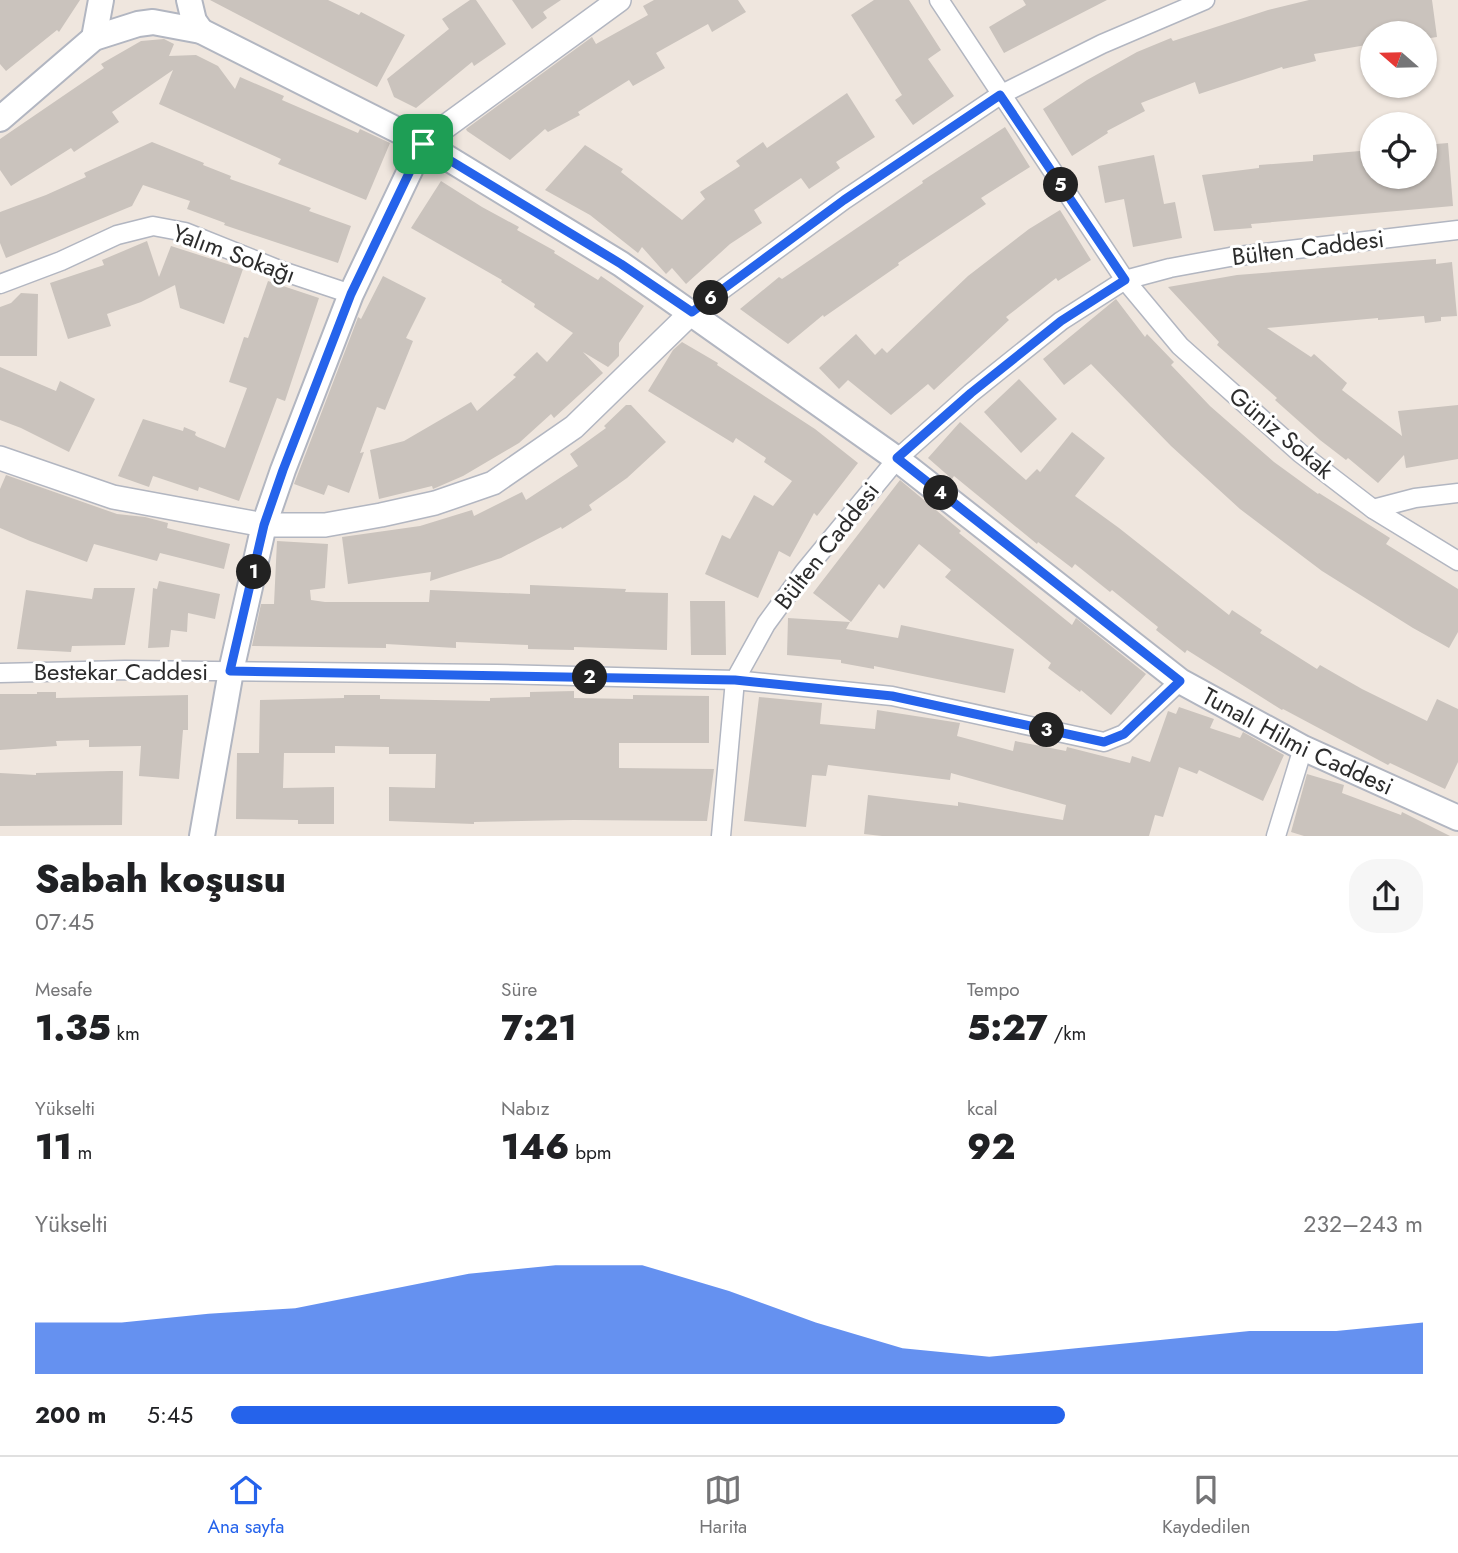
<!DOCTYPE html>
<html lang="tr">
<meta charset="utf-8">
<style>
:root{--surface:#fff;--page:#f6f6f6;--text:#202124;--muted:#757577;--line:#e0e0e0;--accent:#2563eb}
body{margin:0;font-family:Jost,sans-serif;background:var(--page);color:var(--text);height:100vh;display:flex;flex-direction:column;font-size:26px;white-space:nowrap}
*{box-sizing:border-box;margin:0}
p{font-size:23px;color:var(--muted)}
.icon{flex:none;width:38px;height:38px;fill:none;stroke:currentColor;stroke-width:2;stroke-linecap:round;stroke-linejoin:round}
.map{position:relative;height:836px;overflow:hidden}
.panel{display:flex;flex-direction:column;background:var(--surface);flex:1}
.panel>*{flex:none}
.needle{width:46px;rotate:290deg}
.buttons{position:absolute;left:1360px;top:21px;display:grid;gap:14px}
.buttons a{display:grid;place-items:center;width:77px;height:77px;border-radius:50%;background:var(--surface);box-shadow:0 2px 5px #0004;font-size:35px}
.pin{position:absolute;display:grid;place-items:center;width:60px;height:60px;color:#fff;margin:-30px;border-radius:14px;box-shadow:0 4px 10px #0006}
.km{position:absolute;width:35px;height:35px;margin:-18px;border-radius:50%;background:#222;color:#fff;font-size:19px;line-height:35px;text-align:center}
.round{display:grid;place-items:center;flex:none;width:74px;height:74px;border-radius:28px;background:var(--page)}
.head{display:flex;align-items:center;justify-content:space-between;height:119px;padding:0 35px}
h1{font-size:38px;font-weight:800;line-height:52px}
.metrics{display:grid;grid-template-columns:repeat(3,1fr);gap:10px;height:119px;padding:7px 35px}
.metrics div{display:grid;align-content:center}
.metrics b{font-size:35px;font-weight:800}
.metrics small{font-size:19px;font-weight:400}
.metrics p{font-size:19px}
.chart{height:196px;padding:14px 35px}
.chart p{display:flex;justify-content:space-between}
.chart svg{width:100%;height:126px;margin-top:7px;fill:var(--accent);opacity:.7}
ul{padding:0 35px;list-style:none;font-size:23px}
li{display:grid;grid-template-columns:112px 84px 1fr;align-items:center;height:52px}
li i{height:18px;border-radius:9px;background:var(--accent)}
.dock{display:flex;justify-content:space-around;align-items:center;height:98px;border-top:2px solid var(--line);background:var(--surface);font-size:19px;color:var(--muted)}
.dock a{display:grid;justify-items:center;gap:4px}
.dock .selected{color:var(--accent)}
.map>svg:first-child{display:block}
</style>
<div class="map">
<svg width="1458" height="836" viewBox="0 0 1458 836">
<rect width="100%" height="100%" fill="#efe6de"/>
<!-- building -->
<g fill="#cac3bd">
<polygon points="0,0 80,0 59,32 57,30 6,71 0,64"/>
<polygon points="210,0 328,0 359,15 361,12 405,35 377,87"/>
<polygon points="470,0 476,0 506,44 474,66 472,62 416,108 394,97 387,79 449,29 442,19"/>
<polygon points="512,0 561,0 543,12 547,18 532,29"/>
<polygon points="654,0 738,0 746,12 712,32 708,24 656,53 665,68 633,86 629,80 578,112 580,115 548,132 545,129 510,160 467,131 466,129 592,37 596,44 648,15 643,6"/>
<polygon points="874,0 909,0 941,50 928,59 954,96 913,125 895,100 902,95 851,15"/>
<polygon points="1023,0 1107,0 1004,53 989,27 1026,5"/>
<polygon points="1309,0 1432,0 1437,37 1424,39 1424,33 1372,33 1372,44 1314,54 1316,61 1283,69 1282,67 1199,94 1195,82 1141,103 1145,111 1107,131 1108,133 1072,156 1043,109 1087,80 1137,52 1171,38 1173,41 1268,10"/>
<polygon points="164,39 174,44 169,56 196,55 218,66 235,89 240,77 284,96 282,100 358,133 360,129 390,143 366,200 278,164 281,159 159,104 173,70 112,112 119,122 74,152 71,148 11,186 0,170 0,139 104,68 101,64 141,41"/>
<polygon points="847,93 875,137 836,162 840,168 809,189 801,178 754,210 762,223 730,244 686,284 672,268 666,274 642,247 638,253 590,215 545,190 585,145 623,169 621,172 682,220 705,199 700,192 740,166 736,161 763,142 767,148"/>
<polygon points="1005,127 1030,167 981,198 986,204 898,263 899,265 824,317 823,315 788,344 740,309 779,277 782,279 923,183 922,181"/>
<polygon points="152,142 204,163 203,165 231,176 230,179 311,208 309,211 351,226 338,263 224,225 225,223 187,209 190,201 143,185 132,206 6,258 0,243 0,212 46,195 86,177 84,173"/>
<polygon points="1448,143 1453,206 1251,224 1252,228 1214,231 1202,175 1259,168 1259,165 1313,161 1313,155 1372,150 1372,177 1424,177 1424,145"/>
<polygon points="1154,155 1164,204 1175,202 1182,238 1133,247 1124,199 1105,203 1098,166"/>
<polygon points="441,181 482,207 519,227 517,230 555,251 554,253 598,280 601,276 644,306 619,343 619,356 608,367 583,352 603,373 554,418 551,414 519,443 463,476 433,489 432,486 379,499 370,450 404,441 471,402 477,411 516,377 513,375 537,352 547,362 573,333 534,307 535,304 501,282 502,280 411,228"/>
<polygon points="1060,210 1091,260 1058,281 1056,278 1006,317 1009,320 934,390 928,384 891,415 848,380 839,389 819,368 856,334 875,355 882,348 887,353 968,276 1029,229"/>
<polygon points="147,241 159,277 171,246 243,269 224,324 180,308 175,285 141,302 107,314 111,326 68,339 50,283 104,265 102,260"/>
<polygon points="1436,259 1436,264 1452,262 1457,316 1441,317 1441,321 1425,323 1424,316 1378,320 1378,318 1267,328 1311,357 1314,354 1347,383 1342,390 1402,436 1398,411 1458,405 1458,459 1406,468 1404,455 1378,483 1348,458 1346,460 1320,440 1275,400 1277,398 1217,345 1219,342 1168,287 1237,275"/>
<polygon points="383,276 426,298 406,338 413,341 385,410 377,407 360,453 364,452 349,493 328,485 324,495 294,484 357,320 358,317 361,319"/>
<polygon points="268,281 319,298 285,401 277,398 239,501 199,487 198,491 153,476 149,487 118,476 143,419 183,431 184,427 196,432 195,435 198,437 225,448 247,388 229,382 244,337 248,338"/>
<polygon points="21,293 38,294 37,356 0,356 0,307 11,303"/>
<polygon points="1116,299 1145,337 1147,334 1174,362 1171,365 1210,406 1274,462 1318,494 1319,493 1390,538 1386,544 1458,589 1458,632 1449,648 1413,628 1322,571 1240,509 1171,446 1091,364 1064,385 1043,359"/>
<polygon points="682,342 718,363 717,365 815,429 858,463 817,516 814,513 790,557 779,551 758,598 705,574 722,535 730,539 754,495 773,506 792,481 764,462 766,458 736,438 733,443 648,391 673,350"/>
<polygon points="0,367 56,391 60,381 95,399 69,452 21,428 0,420"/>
<polygon points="1019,379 1057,419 1021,453 984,412"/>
<polygon points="626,405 631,405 666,442 627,478 589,505 592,510 562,529 561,527 501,558 430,581 431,572 348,584 342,537 420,526 472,510 474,516 522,492 526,500 578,466 570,454 606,428 604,426"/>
<polygon points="960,422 1026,480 1037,469 1040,472 1072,432 1105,458 1075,496 1119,528 1229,615 1232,610 1262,630 1260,633 1317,669 1320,665 1362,689 1427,721 1437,699 1458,709 1458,762 1445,789 1390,763 1388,765 1283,709 1282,710 1187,650 1185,653 1156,630 1158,627 1112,590 1110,592 1075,564 1072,568 1038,542 1037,544 954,476 952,479 928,458"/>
<polygon points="6,475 117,514 145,517 168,523 167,528 230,544 224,569 160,553 157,561 94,544 87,562 30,541 0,528 0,489"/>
<polygon points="900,480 961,531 959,533 1072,625 1076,618 1146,674 1111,715 1081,690 1080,692 1048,668 1051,663 945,577 951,570 919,544 884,589 879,584 851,622 813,593"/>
<polygon points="277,541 328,544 325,588 310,590 311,600 325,602 429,602 430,590 530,594 530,585 626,589 625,592 668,593 667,650 574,647 574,650 528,649 528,645 456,642 456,648 386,644 386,648 252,646 261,604 274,604"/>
<polygon points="159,581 220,594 215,619 188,613 187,632 171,630 169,647 148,648 153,588 157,589"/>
<polygon points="94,588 135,588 125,645 72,646 71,652 17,649 26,590 92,599"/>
<polygon points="690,601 725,601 726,655 691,655"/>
<polygon points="788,618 850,622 846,629 898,638 901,625 1014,649 1005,693 874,666 874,669 841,663 841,660 787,655"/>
<polygon points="574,691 574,698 633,699 633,695 709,696 709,743 619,743 619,768 714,769 707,821 574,820 474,822 474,824 389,821 389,787 435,788 436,754 389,754 389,747 335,746 335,753 284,753 283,788 334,787 334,824 298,824 298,820 236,819 237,753 259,753 260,700 344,698 344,695 380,695 380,699 490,701 490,698 530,697 530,692"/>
<polygon points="37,692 56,692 56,698 188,695 188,730 183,730 179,779 139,776 141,746 89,747 89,740 56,741 57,746 0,750 0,694 37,694"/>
<polygon points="759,697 822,703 820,724 875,729 877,710 960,723 957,736 1013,751 1015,741 1066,751 1067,747 1130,763 1132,756 1150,762 1168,711 1176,714 1179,707 1214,719 1210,728 1240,738 1243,732 1284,755 1263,801 1199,770 1197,774 1179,767 1163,817 1155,815 1149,836 882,836 864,834 868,795 958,806 958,802 1063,820 1066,805 951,773 950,780 828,765 826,776 812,775 806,827 744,821"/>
<polygon points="111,771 123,771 122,825 0,826 0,773 36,775 36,773"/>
<polygon points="1307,774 1344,785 1342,793 1401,815 1402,812 1450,836 1304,836 1291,832"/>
</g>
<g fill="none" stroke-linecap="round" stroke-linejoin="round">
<!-- minor casing -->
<g stroke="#b2b6c1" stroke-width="21">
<g id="minor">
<polyline points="939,0 1125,280 1180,346 1300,453 1373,509 1458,561"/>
<polyline points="0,284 61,261 117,235 153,226 185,232 282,271 351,294"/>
<polyline points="692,312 844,200 1000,95 1102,44 1205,0"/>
<polyline points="1373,509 1415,498 1458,493"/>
<polyline points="0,673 125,670 496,674 735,680 892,696 1104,742 1124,734 1180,681"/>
<polyline points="721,836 735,680 766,624 804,572 897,459 971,393 1061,321 1125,280 1170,268 1230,257 1458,230"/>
<polyline points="1276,836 1303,748"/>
</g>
</g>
<!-- tertiary casing -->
<g stroke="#b2b6c1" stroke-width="26">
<g id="tertiary">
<polyline points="423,143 619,0"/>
<polyline points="0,458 113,497 264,525 325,525 381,515 435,503 493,483 574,427 692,312"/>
</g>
</g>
<!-- secondary casing -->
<g stroke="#b2b6c1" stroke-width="28">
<g id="secondary">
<polyline points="189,0 194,21 201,31"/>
<polyline points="94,38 101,0"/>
<path id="s1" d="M0 119 94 38 138 24 153 22 201 31 423 143 621 264 897 459 1180 681 1303 748 1458 818"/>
<polyline points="202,836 231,671 264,525 283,470 351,294 423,143"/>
</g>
</g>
<!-- minor -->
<use href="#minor" stroke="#fff" stroke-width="18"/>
<!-- tertiary -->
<use href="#tertiary" stroke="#fff" stroke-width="23"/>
<!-- secondary -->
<use href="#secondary" stroke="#fff" stroke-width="24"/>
</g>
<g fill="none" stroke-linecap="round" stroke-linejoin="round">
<!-- route casing -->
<g stroke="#fff" stroke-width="14">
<polygon id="route" points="1000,95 1125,280 1061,321 971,393 897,458 1180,681 1124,734 1104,742 892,696 735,680 230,671 264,525 283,470 351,294 423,144 621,264 692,312 844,200"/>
</g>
<!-- route -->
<use href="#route" stroke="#2563eb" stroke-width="9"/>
</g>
<g text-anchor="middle" stroke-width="6" stroke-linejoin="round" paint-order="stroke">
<!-- street labels -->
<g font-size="24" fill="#2c2c2c" stroke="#fff">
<text transform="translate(1308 248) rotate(-7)" y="8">Bülten Caddesi</text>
<text transform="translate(234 254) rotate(20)" y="8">Yalım Sokağı</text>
<text transform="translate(1281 433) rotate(40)" y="8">Güniz Sokak</text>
<text transform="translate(827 546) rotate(-52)" y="8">Bülten Caddesi</text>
<text x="121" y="680">Bestekar Caddesi</text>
<text dy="8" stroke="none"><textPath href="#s1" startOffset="1545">Tunalı Hilmi Caddesi</textPath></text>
</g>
</g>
</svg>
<div class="buttons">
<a><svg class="needle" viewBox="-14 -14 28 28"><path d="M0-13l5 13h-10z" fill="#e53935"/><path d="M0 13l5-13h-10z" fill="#757577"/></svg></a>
<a><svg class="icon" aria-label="locate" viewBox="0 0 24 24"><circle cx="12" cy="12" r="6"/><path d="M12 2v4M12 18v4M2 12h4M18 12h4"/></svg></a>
</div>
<div class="pin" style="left:423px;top:144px;background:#1e9e55"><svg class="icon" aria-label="arrive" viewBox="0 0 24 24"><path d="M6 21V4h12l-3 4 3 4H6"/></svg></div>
<b class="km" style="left:254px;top:572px">1</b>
<b class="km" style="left:590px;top:677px">2</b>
<b class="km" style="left:1047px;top:730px">3</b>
<b class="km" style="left:941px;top:493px">4</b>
<b class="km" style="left:1061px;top:185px">5</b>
<b class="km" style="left:711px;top:298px">6</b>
</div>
<section class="panel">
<div class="head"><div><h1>Sabah koşusu</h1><p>07:45</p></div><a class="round"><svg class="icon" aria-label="share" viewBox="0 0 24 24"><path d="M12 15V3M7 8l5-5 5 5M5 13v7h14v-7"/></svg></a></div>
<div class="metrics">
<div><p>Mesafe</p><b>1.35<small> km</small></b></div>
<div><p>Süre</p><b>7:21</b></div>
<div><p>Tempo</p><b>5:27<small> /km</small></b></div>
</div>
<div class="metrics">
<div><p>Yükselti</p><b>11<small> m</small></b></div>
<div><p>Nabız</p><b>146<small> bpm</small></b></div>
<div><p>kcal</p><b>92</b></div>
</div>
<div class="chart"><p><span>Yükselti</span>232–243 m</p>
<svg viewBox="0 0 160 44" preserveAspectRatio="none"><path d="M0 44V26L10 26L20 23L30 21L40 15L50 9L60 6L70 6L80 15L90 26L100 35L110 38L120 35L130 32L140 29L150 29L160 26V44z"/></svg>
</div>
<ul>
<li><b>200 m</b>5:45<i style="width:70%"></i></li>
</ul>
</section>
<nav class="dock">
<a class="selected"><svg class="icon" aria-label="home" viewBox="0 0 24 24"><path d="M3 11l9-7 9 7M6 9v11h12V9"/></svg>Ana sayfa</a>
<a><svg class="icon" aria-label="map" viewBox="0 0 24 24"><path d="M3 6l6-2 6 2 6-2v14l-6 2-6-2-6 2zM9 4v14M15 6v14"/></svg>Harita</a>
<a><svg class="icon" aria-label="saved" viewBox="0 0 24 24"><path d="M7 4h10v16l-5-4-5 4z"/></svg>Kaydedilen</a>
</nav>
